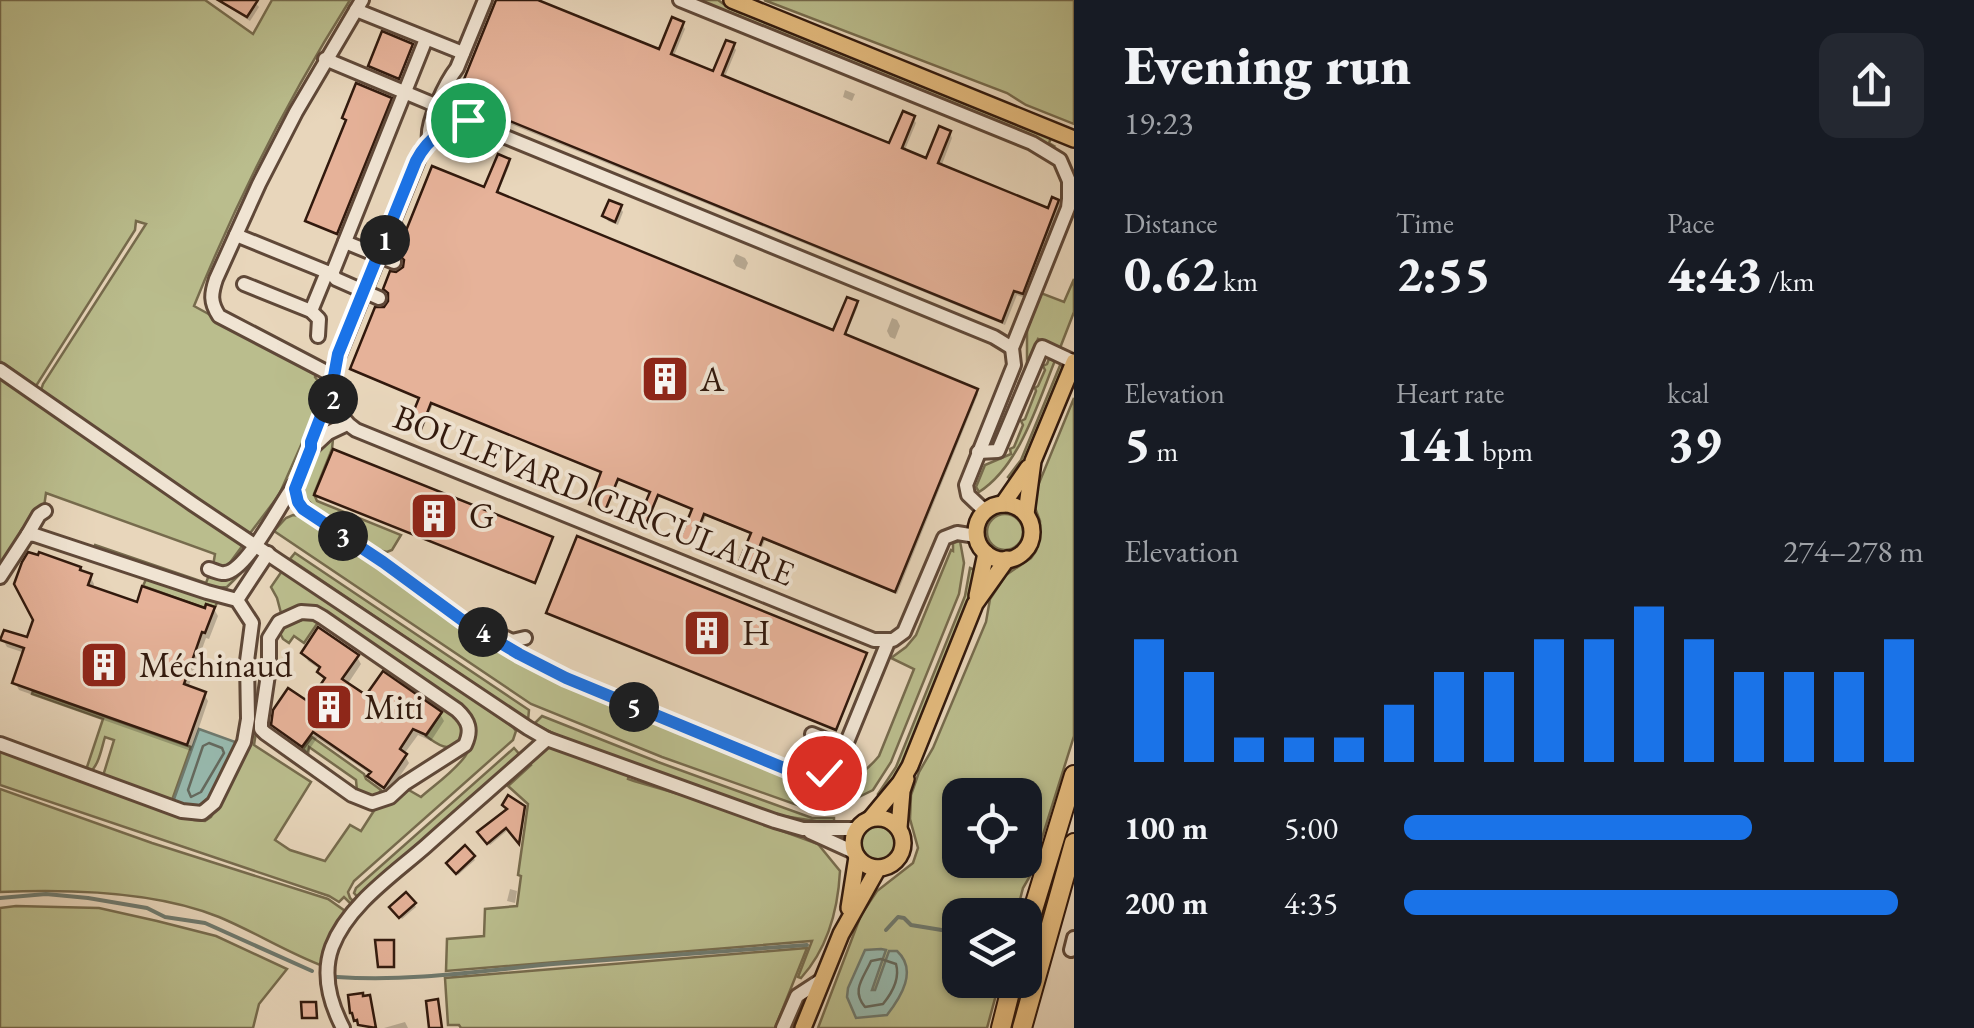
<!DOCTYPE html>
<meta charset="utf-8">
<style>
:root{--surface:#171b24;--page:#242831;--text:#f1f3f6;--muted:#9ea1a6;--accent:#1a73e8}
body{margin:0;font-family:"EB Garamond",serif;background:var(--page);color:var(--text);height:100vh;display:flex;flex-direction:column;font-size:38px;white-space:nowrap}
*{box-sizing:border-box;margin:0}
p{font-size:32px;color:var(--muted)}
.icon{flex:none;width:55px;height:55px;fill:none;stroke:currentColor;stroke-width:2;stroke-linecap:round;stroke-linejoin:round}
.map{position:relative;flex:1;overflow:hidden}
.side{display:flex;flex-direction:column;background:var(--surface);width:900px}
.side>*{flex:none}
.buttons{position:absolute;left:942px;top:778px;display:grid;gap:20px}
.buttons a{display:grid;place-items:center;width:100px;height:100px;border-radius:20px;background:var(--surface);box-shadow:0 2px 8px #0004;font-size:50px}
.pin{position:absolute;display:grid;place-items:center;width:85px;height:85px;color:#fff;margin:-42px;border:5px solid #fff;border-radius:50%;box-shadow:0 2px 10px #0007}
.km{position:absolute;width:50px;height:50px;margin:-25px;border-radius:50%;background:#222;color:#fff;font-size:28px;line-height:50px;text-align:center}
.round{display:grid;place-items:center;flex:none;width:105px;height:105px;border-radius:20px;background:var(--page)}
.summary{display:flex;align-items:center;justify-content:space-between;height:170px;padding:0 50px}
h1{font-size:55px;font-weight:800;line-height:75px}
.stats{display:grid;grid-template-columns:repeat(3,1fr);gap:15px;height:170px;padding:10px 50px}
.stats div{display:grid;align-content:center}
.stats b{font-size:50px;font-weight:800}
.stats small{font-size:28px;font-weight:400}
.stats p{font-size:28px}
.chart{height:280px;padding:20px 50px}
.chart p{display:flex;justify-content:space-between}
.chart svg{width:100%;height:180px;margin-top:10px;stroke:var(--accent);stroke-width:6}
ul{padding:0 50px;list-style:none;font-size:32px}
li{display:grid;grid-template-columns:160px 120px 1fr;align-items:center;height:75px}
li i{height:25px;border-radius:12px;background:var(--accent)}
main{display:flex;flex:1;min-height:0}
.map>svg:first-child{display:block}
</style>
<main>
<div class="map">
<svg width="1074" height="1028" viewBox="0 0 1074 1028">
<rect width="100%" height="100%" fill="#e8d6bb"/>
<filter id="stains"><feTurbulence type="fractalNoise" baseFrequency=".002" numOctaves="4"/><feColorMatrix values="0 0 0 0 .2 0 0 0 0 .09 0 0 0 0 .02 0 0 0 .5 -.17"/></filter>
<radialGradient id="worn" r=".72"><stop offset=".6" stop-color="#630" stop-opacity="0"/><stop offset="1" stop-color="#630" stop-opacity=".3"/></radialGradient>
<!-- green -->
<g fill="#babd8d" stroke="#766b4d" stroke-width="2.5" fill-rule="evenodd">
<path d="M0 0H205L253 34 272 0H350C288 98 237 200 194 306L313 371 316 373 315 377 323 388 321 400 279 495 248 536 43 396 41 390 43 384 146 224 136 221 135 230 36 386 0 361Z"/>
<polygon points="691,0 718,0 729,8 741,13 744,11 1051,138 1049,143 1054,146 1051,148"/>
<polygon points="764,0 1074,0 1074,124 1026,105 1007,93"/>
<polygon points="1074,279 1074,312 1060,348 1038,339 1027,366 1027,330 1041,293 1064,302"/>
<path d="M1050 356 1056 358C1038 402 1020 466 979 492L976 487 985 465 1011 454 1010 449 1014 447 1023 425 1021 421 1025 419 1036 391 1035 388 1038 386 1045 370 1043 366 1047 364Z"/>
<polygon points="1061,363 1064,369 1027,460 1014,482 1008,477 1021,460"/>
<polygon points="0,374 243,545 226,568 213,566 215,554 46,493 44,507 0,570"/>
<path d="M1074 398V736L1030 876 1023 888 1016 915H960V980H1000L987 1028H818L861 915 877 891 913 863 918 848 910 819 911 795 919 772 933 748 986 622 990 599 1006 575 1031 558 1036 551 1040 538V521L1034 505 1037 488ZM960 795H1025V860H960Z"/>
<path d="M330 436 333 439 332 449 314 494 317 501 401 535 392 550 387 552 378 550 317 509 305 498C301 478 317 451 330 436Z"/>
<circle cx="1005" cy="532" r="18"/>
<path d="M293 515 300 516 491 643 801 779C822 785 825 784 844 773L848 781C861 775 870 767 879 756L914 669 891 658 906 647 916 635 951 550 953 551V543L960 541 964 563 959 594 891 762 873 790 830 811H814L662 757 531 704 274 531 286 518Z"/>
<polygon points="95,545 206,583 209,575 227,580 238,573 240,574 227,587 215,588 94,547"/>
<polygon points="295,553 529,710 528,720 290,559"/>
<polygon points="970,568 977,571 968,607 903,763 883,798 878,794 896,767 965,596"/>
<path d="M282 571 377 633 513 727 516 731 513 740 354 881 348 892 350 898 355 903 354 907 344 897 339 902 329 896 0 785V749L194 820 205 821 211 817 251 744 261 683 258 665 264 668 265 675 254 745 311 782 275 840 290 850 325 861 350 825 361 831 377 806 389 804 407 789 421 797C442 778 486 752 471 718L301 606 281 613 277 598 271 587Z"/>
<polygon points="147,577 212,600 217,603 215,607 206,604 204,608 143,586"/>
<polygon points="307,618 319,621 304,643 294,636 289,643 283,639 280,633 283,627"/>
<path d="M405 679C421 690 443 702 456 717 464 727 464 747 447 747 440 747 432 740 426 736L442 711 402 683Z"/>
<path d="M33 691 191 747 171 803 103 776 114 740 105 737C101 750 99 766 88 774L86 770 103 719 32 694Z"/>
<polygon points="542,716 658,762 812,818 834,818 834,824 777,815 559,736 534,724"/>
<polygon points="312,737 364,774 366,779 381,790 376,798 357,791 356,780 309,747 308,754 303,749"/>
<path d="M547 747H554L629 774 628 779 634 781 689 797 818 844 840 871C838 910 828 948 801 978L798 977 812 941 446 971 447 939 484 936 485 909 517 906 521 876 518 875 528 804 508 786 531 765 529 762Z"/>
<polygon points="514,748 521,756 360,900 354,893 356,888"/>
<path d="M0 789 152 843 328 899 348 913 323 966C288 953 255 932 219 917 155 891 69 889 0 892Z"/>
<circle cx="877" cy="844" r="18"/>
<polygon points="16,906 99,908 157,921 216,936 287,969 259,1004 253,1028 0,1028 0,908"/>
<polygon points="807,948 775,1028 461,1028 459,1025 448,1025 445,978"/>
</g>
<!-- water -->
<g fill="#97b9ae" stroke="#6e796e" stroke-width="2.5">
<path d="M199 729 238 743C235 757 212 801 198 806 190 808 181 805 173 802Z"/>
<path d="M881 949 886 950 872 990H875L889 951H897C918 970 901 997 887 1015L856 1018 847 997 848 988 865 950Z"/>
</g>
<!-- shadow -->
<g fill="#0003">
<polygon points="217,0 253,0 259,7 250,21"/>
<polygon points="498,0 531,0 660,53 682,24 685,29 673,58 715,75 733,45 736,50 724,79 891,147 913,118 916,123 904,152 927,162 950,133 952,138 941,167 1049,211 1057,202 1060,207 1025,298 1017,295 1005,325 461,104 458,99"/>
<polygon points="845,90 855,94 852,101 843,97"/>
<polygon points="390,100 392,103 338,235 309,223 308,221 346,121 344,118"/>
<polygon points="508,161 510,164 497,195 834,333 857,303 858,306 845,337 976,391 978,394 897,594 765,540 752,571 741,564 753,535 706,516 693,547 683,544 682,541 694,511 659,496 647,525 641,520 652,493 619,480 606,512 591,504 603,474 433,404 420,436 411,432 409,429 421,399 354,372 353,369 385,309 397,274 486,191"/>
<polygon points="620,207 623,212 618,225 608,221 605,216"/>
<polygon points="736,254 745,258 748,263 745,270 736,266 733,261"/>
<polygon points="892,318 897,320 900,326 895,339 890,337 887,331"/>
<polygon points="82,573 90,576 94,584 93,589 138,605 206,612 214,609 218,616 209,639 206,638 188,688 204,694 208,701 191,751 19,690 15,682 25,653 7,647 3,640 28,640"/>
<polygon points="550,614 866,655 866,656 837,730"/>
<polygon points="304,653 357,657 361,664 347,685 367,699 440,714 444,721 431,741 418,735 404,754 409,763 388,793 375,784 372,775 317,738 307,753 278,733 274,725 309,706 326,681 320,672 321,670 308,661"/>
<polygon points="523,808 525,811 520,843 509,829 490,845 480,833"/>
<polygon points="465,848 475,860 458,875 451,866"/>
<polygon points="510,889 517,891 515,903 507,901"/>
<polygon points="406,895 416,907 402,919 394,910"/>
<polygon points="405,1022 408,1028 384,1028"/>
</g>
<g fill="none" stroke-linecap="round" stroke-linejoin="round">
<!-- shore -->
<g stroke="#64695e" stroke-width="2.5">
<polygon points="209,743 222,748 224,753 201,792 191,797 188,790 203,746"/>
<path d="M881 959 896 964C900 978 892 993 883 1004L865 1007C851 990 863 979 871 961Z"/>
</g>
<!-- stream -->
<g stroke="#6e796e" stroke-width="4">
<polyline points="0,898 46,894 88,898 147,908 165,917 205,923 312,971"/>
<polyline points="886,930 898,917 904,918 911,925 960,933"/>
<path d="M337 977C410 982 481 971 553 964 638 957 723 951 807 945"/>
</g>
</g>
<!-- building -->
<g fill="#e6b299" stroke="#31190d" stroke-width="2.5">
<polygon points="218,0 258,0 247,17"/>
<polygon points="496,0 538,0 659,49 672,17 684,22 671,54 713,71 726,40 735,43 722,75 889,143 903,111 915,116 902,148 926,158 939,126 951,131 938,163 1048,208 1052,197 1059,200 1023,294 1014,291 1002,322 456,99"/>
<polygon points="382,31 413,44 399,79 368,66"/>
<polygon points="356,83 392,98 337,234 305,221 346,120 342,118"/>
<polygon points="498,154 510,159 497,192 833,330 847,297 858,301 845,334 978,389 895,592 763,538 751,569 738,564 751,533 704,514 692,546 679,541 692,509 658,495 646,524 638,520 650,492 618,479 605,511 589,504 601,472 431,403 419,434 406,430 419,398 350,369 375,307 384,307 388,301 388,293 383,289 390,271 396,272 403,267 404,260 397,253 432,166 484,187"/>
<polygon points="609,200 622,205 615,222 602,216"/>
<polygon points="333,449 553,537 535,583 314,495"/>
<polygon points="577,536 867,653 836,730 546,613"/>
<polygon points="28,552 38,555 39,552 81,567 80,570 92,574 88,585 137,602 142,586 205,608 206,604 215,607 205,633 202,632 184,684 206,692 187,745 12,683 24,648 0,640 4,630 27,637 33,620 14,584 22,562"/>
<polygon points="318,627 359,655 342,679 366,695 383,671 442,712 426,735 413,729 400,749 407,754 384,788 367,776 371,772 313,732 302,747 271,725 273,710 288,688 309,702 325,678 317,672 320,667 301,653"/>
<polygon points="508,795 525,806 519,844 506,828 487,844 477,832 507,809 502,805"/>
<polygon points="465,845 475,856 456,874 446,863"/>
<polygon points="406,892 416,903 399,918 389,907"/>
<polygon points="375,940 394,940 394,967 378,967"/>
<polygon points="363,993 363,996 370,995 376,1028 358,1025 357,1020 354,1021 352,1013 350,1013 348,995"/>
<polygon points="438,999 442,1028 429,1028 426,1001"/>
<polygon points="301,1002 316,1002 317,1018 302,1018"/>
</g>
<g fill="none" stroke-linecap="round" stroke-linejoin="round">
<!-- minor casing -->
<g stroke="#5f4838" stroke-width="18">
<g id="minor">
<polyline points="680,0 1032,143 1060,160 1069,181 1069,199 1068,208 1012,348 1014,365 966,485 968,495 985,511"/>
<polyline points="356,10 463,53"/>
<polyline points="325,59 428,102 474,124"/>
<path d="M429 140C426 123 446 82 457 68L485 0"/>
<polyline points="236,235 332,274 426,39"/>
<polyline points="345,242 394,262"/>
<polyline points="332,274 336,279 379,298"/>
<polyline points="244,284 311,311 319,319 318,336"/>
<polyline points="311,311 327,272"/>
<polyline points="0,370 193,504 528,728 547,739 775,821 803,829 856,829"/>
<path d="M334 376 219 316C210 302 211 294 216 279L259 184 296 112 362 0"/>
<path d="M335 398C322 411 313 430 311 448L295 489 298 502 303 509 383 562 462 620 519 654 566 678 796 773C813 776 824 774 838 764L888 642"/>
<polyline points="313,447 328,433 347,424"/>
<polyline points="978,452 998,451 1042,347 1074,362"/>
<polyline points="28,534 39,515 45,511"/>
<path d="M976 536 957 533 944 538 904 632 893 640H874L356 430C332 414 331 389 336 362L422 150C437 130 457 122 481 127L994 337 1012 348"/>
<path d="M209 569C213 570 221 574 225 573 248 570 281 501 295 484"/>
<polyline points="0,577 28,534 35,535 207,592 237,600 252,623 247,661 248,719 244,742 214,803 202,813 182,811 0,744"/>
<polyline points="237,600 268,553"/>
<path d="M301 612 315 613 322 617 457 710C469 721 472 730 465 745L404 784 390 797 372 803 352 795 265 733 261 729V722L269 668V638L279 622Z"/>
<polyline points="500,635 512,641 525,638"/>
<polyline points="812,734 846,748"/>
<polyline points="810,832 854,852"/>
<polyline points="1071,950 1074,938"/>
<path d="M343 1028C330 1003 322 974 332 947 348 905 393 875 426 846 466 810 507 775 547 739"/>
<polyline points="783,1028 797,996 823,979"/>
</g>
</g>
<!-- major casing -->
<g stroke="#31190d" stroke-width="20">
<g id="major">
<polyline points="732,0 1074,139"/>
<polyline points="1003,504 1028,468"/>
<circle cx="1004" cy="532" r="28"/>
<polyline points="1026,514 1033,461 1074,362"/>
<polyline points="977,596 986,553"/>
<circle cx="878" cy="843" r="25"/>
<polyline points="871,818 900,783 910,766 975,604 1007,559"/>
<polyline points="899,828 902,791 906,779"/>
<polyline points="849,908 857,857"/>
<polyline points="803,1028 841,934 878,868"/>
</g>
</g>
<!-- highway casing -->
<g stroke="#31190d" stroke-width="22">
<g id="highway">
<polyline points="1025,936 1074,775"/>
<polyline points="1001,1028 1013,980"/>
<polyline points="1022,1028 1074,843"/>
</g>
</g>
<!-- minor -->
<use href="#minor" stroke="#f0e4d3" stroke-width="12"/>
<!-- major -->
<use href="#major" stroke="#e4bb7e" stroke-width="15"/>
<!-- highway -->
<use href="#highway" stroke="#e4bb7e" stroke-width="18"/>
</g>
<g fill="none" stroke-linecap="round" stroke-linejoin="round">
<!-- route casing -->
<g stroke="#fff" stroke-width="20">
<path id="route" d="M468 120 476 126C448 124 429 136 416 161L338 354 334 376 335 398 321 416 311 442V448L295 489 298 502 303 509 383 562 462 620 519 654 566 678 796 773 806 775 824 773"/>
</g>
<!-- route -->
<use href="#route" stroke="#1a73e8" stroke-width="12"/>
</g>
<!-- icons -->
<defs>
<g id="building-square" transform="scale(2.5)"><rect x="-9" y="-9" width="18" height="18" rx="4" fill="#8f2418" stroke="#f0e4d3"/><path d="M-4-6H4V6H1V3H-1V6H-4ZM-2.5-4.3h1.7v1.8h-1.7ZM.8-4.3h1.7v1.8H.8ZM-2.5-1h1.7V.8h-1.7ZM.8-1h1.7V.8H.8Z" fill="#fff"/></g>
</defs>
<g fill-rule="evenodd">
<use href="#building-square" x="665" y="379"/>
<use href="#building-square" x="434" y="516"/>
<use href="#building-square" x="707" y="633"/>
<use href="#building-square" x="104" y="665"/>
<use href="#building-square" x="329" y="707"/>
</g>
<g text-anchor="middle" stroke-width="8" stroke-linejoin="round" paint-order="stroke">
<!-- poi labels -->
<g font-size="35" fill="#31190d" stroke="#f0e4d3" text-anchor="start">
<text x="700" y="391">A</text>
<text x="469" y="528">G</text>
<text x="742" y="645">H</text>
<text x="139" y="677">Méchinaud</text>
<text x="364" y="719">Miti</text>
</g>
<!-- street labels -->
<g font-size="35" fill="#31190d" stroke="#f0e4d3">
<text transform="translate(594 495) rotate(22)" y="12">BOULEVARD CIRCULAIRE</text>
</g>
</g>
<rect width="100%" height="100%" filter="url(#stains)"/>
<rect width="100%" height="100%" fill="url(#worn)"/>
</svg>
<div class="buttons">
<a><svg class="icon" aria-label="locate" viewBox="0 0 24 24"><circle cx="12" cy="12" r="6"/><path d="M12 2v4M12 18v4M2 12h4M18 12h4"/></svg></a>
<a><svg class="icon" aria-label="layers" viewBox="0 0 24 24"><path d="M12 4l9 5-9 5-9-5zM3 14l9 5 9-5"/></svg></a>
</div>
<div class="pin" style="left:468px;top:120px;background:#1e9e55"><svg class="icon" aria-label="arrive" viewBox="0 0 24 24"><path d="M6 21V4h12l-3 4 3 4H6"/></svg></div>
<div class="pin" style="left:824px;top:773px;background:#d93025"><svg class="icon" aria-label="check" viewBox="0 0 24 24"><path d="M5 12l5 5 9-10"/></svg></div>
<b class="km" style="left:385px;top:240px">1</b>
<b class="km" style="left:333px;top:399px">2</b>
<b class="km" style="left:343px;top:536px">3</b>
<b class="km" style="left:483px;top:632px">4</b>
<b class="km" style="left:634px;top:707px">5</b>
</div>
<section class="side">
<div class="summary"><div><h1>Evening run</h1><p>19:23</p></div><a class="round"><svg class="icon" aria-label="share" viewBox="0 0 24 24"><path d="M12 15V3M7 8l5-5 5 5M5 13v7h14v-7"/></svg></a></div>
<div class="stats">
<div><p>Distance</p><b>0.62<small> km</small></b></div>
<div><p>Time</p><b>2:55</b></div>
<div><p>Pace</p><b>4:43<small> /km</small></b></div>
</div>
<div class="stats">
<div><p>Elevation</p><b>5<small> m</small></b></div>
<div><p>Heart rate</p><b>141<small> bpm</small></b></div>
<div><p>kcal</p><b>39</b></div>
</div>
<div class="chart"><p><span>Elevation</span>274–278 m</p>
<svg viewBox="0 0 160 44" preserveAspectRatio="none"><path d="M5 44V14M15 44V22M25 44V38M35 44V38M45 44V38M55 44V30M65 44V22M75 44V22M85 44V14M95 44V14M105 44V6M115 44V14M125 44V22M135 44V22M145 44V22M155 44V14"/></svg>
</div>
<ul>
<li><b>100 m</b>5:00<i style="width:67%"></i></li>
<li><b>200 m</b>4:35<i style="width:95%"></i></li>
</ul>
</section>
</main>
